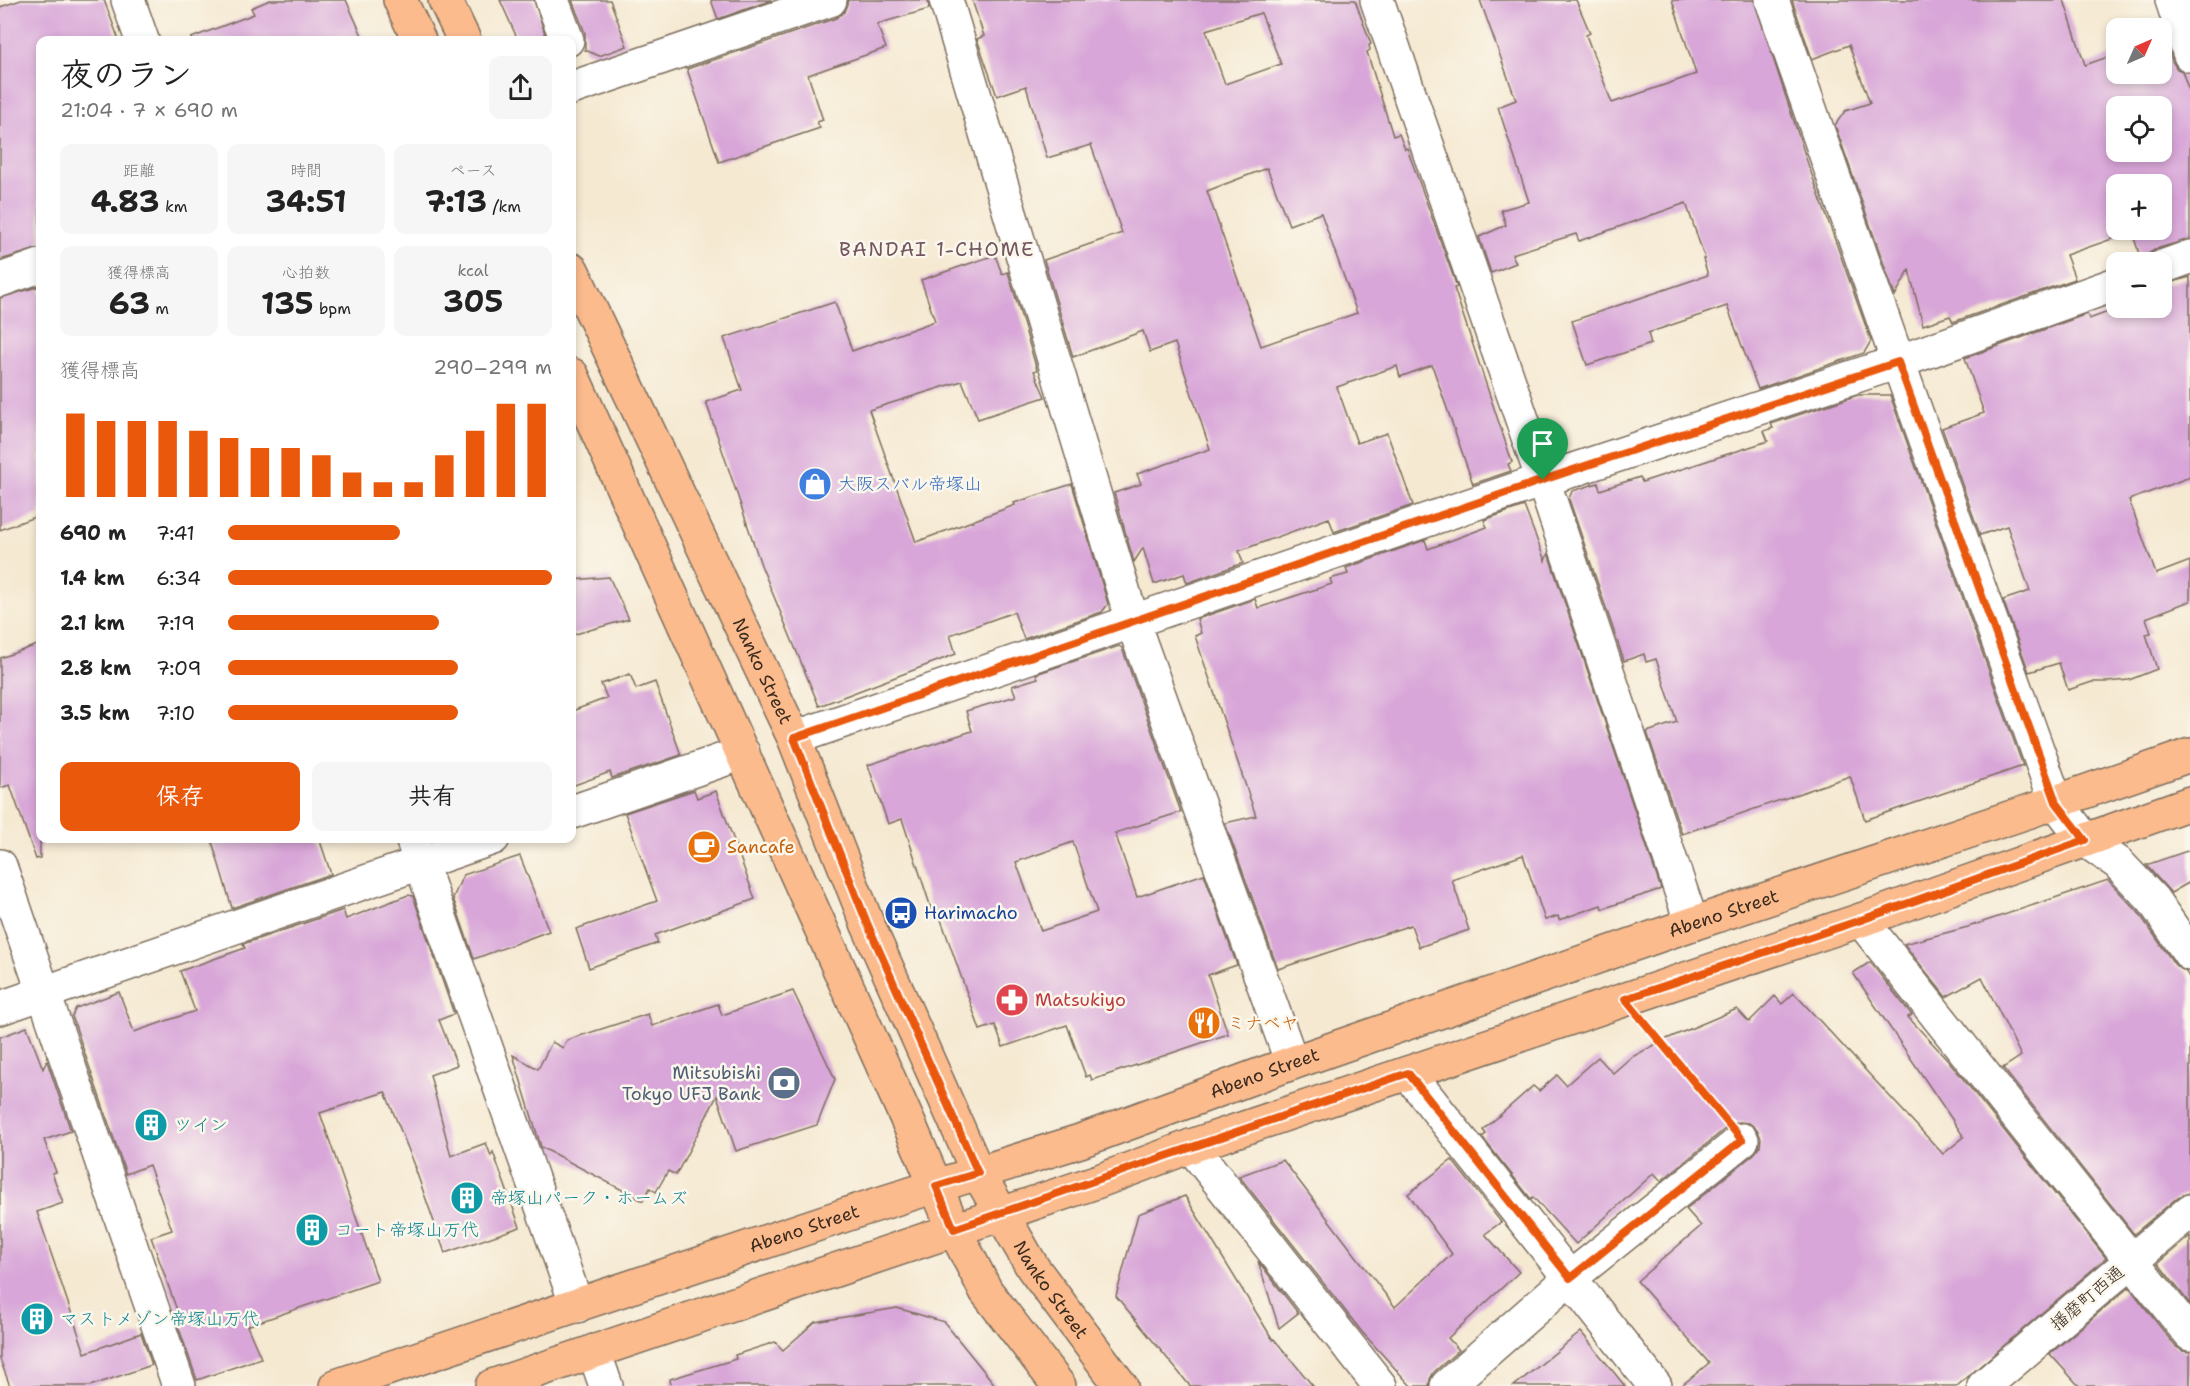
<!DOCTYPE html>
<html lang="ja">
<meta charset="utf-8">
<style>
:root{--surface:#fff;--page:#f6f6f6;--text:#222;--muted:#767676;--accent:#ea580c}
body{margin:0;font-family:"Shantell Sans","Klee One",sans-serif;background:var(--page);color:var(--text);height:100vh;display:flex;flex-direction:column;font-size:22px;white-space:nowrap}
*{box-sizing:border-box;margin:0}
p{font-size:20px;color:var(--muted)}
.icon{flex:none;width:33px;height:33px;fill:none;stroke:currentColor;stroke-width:2;stroke-linecap:round;stroke-linejoin:round}
.map{position:relative;flex:1;overflow:hidden}
.side{position:absolute;left:36px;top:36px;width:540px;height:807px;display:flex;flex-direction:column;background:var(--surface);border-radius:12px;box-shadow:0 3px 9px #0003}
.side>*{flex:none}
.needle{width:39px;rotate:45deg}
.buttons{position:absolute;left:2106px;top:18px;display:grid;gap:12px}
.buttons a{display:grid;place-items:center;width:66px;height:66px;border-radius:12px;background:var(--surface);box-shadow:0 3px 9px #0003;font-size:30px}
.pin{position:absolute;display:grid;place-items:center;width:51px;height:51px;color:#fff;margin:-62px -26px;border-radius:50% 50% 50% 0;rotate:-45deg;box-shadow:0 0 6px #0007}
.pin .icon{rotate:45deg}
.round{display:grid;place-items:center;flex:none;width:63px;height:63px;border-radius:12px;background:var(--page)}
.overview{display:flex;align-items:center;justify-content:space-between;height:102px;padding:0 24px}
h1{font-size:33px;font-weight:700;line-height:45px}
.metrics{display:grid;grid-template-columns:repeat(3,1fr);gap:9px;height:102px;padding:6px 24px}
.metrics div{display:grid;align-content:center;border-radius:12px;background:var(--page);text-align:center}
.metrics b{font-size:30px;font-weight:700}
.metrics small{font-size:16px;font-weight:400}
.metrics p{font-size:16px}
.chart{height:168px;padding:12px 24px}
.chart p{display:flex;justify-content:space-between}
.chart svg{width:100%;height:108px;margin-top:6px;stroke:var(--accent);stroke-width:6}
.button{display:flex;gap:12px;margin-top:auto;padding:12px 24px}
.button a{flex:1;height:69px;border-radius:12px;background:var(--accent);color:#fff;font-size:24px;font-weight:700;line-height:69px;text-align:center}
.button a+a{background:var(--page);color:var(--text)}
ul{padding:0 24px;list-style:none;font-size:20px}
li{display:grid;grid-template-columns:96px 72px 1fr;align-items:center;height:45px}
li i{height:15px;border-radius:8px;background:var(--accent)}
.map>svg:first-child{display:block}
</style>
<div class="map">
<svg width="2190" height="1386" viewBox="0 0 2190 1386">
<rect width="100%" height="100%" fill="#fbf7ec"/>
<filter id="ink" filterUnits="userSpaceOnUse"><feTurbulence type="fractalNoise" baseFrequency=".0167" numOctaves="2"/><feDisplacementMap in="SourceGraphic" scale="12" xChannelSelector="R" yChannelSelector="G"/><feConvolveMatrix kernelMatrix="1 2 1 2 8 2 1 2 1" color-interpolation-filters="sRGB"/></filter>
<filter id="wash" filterUnits="userSpaceOnUse"><feTurbulence type="fractalNoise" baseFrequency=".008" numOctaves="4" result="noise"/><feDisplacementMap in="SourceGraphic" scale="24" xChannelSelector="R" yChannelSelector="G"/><feGaussianBlur stdDeviation="1.35" result="paint"/><feColorMatrix in="noise" values="0 0 0 0 0 0 0 0 0 0 0 0 0 0 0 0 0 1.4 0 .05"/><feComposite in="paint" operator="in"/></filter>
<g filter="url(#wash)">
<rect width="100%" height="100%" fill="#f5e9d2"/>
<g id="blocks">
<!-- building -->
<g fill="#d8a6d8" fill-rule="evenodd">
<polygon points="21,0 104,0 119,40 40,40 40,248 0,260 0,7"/>
<polygon points="270,0 346,0 364,40 191,40 191,38 254,14 251,8"/>
<polygon points="500,0 534,0 547,40 518,40"/>
<polygon points="572,0 610,0 627,46 599,56 585,50 585,33"/>
<polygon points="711,0 772,0 718,19"/>
<polygon points="848,0 928,0 929,9 877,24 886,48 808,75 823,120 817,122 820,128 719,162 687,69 836,18 844,12"/>
<path d="M972 0H1355L1371 44 1369 45 1370 50 1367 52 1393 136 1399 134 1405 149 1407 148 1457 287 1454 288 1512 462 1508 464 1511 471 1473 484 1432 365 1400 377 1397 366 1337 387 1357 443 1387 433 1413 505 1334 532 1329 518 1239 551 1243 563 1187 583 1184 574 1154 584 1143 548 1134 562 1114 493 1141 484 1137 474 1210 449 1175 343 1150 352 1143 331 1073 357 1044 260 1122 233 1091 145 1047 158 1026 86 997 96 977 39 984 36ZM1261 13 1281 64 1225 84 1206 30ZM1267 168 1289 225 1321 213 1357 313 1261 346 1207 191Z"/>
<polygon points="1480,0 1576,0 1590,33 1586,35 1612,103 1696,74 1672,0 1754,0 1808,164 1871,341 1864,353 1758,389 1727,306 1648,333 1651,344 1587,365 1572,321 1708,275 1703,259 1705,259 1686,203 1579,241 1576,234 1512,254 1516,263 1491,273 1479,237 1506,225 1501,210 1529,202 1498,107 1516,100"/>
<path d="M1792 0H2064L2085 65 2116 54V74H2162V39L2165 38 2172 61 2177 69 2182 71 2190 94V239L2156 249 2148 254 2144 262H2142L2132 232 2066 255 2075 279 1953 322 1950 316 1923 325 1909 270 1895 296 1835 125 1845 111 1870 103 1849 45 1812 59ZM2116 106H2162V152H2116ZM2116 184H2162V230H2116Z"/>
<polygon points="995,255 1002,274 1008,272 1037,370 1034,371 1045,397 978,419 962,381 869,410 916,542 1015,505 1014,503 1072,484 1108,604 1102,612 1024,639 1014,612 950,635 956,654 819,706 761,565 706,402 742,390 724,338 835,302 852,351 935,321 921,280"/>
<polygon points="2190,277 2190,477 2129,500 2156,574 2190,561 2190,601 2146,618 2151,633 2146,634 2157,669 2129,680 2107,682 2092,682 2068,690 2059,663 2029,672 2003,600 2030,591 2007,526 1980,535 1942,428 1984,413 1965,358 2087,314 2089,319 2119,308 2162,308 2162,285"/>
<polygon points="40,286 40,515 0,530 0,298"/>
<polygon points="1858,395 1890,395 2023,766 1865,820 1850,776 1682,834 1647,732 1677,722 1656,659 1646,662 1644,654 1624,661 1569,499 1572,491 1598,483 1600,490 1640,477 1642,482 1768,441 1764,431 1773,428 1771,424"/>
<polygon points="1524,506 1545,561 1548,553 1661,889 1602,909 1601,905 1559,920 1558,916 1545,920 1523,855 1452,880 1469,930 1419,947 1411,925 1278,969 1225,823 1256,816 1195,636 1201,633 1197,619 1255,599 1258,608 1332,584 1330,579 1348,574 1346,568 1425,540 1428,549 1487,527 1484,520"/>
<polygon points="609,577 629,619 572,635 572,580"/>
<polygon points="40,644 40,858 36,859 10,785 0,788 0,658"/>
<path d="M1119 646 1122 648 1181 812 1115 833 1137 897 1204 874 1237 965 1208 975 1228 1034 1092 1080 1090 1075 1086 1077 1067 1025 1003 1047 995 1025 980 1030 938 911 933 914 902 819 888 824 868 765 972 731 966 711 1016 696 1012 686 1038 678 1036 674ZM1073 842 1097 912 1041 931 1016 862Z"/>
<polygon points="630,674 636,689 655,682 681,755 612,778 610,772 572,786 572,711 607,698 601,684"/>
<polygon points="694,790 697,798 716,791 755,899 655,935 658,943 589,968 576,929 657,901 625,813"/>
<polygon points="211,838 319,838 331,874 232,908"/>
<polygon points="2190,850 2190,882 2171,893 2146,865"/>
<polygon points="520,856 549,931 474,959 453,898 463,875"/>
<polygon points="2108,880 2138,912 2175,965 2186,972 2190,979 2190,1193 2178,1197 2134,1234 2003,1068 2021,1056 1982,977 1946,997 1904,944 1968,927"/>
<polygon points="408,895 413,896 454,1014 439,1020 457,1065 430,1075 451,1156 486,1143 491,1156 493,1152 520,1227 445,1253 415,1168 416,1168 385,1092 320,1113 378,1281 247,1326 261,1358 197,1380 174,1314 178,1313 151,1237 172,1230 149,1165 126,1174 72,1016 76,1008 119,992 134,1032 195,1011 180,971 245,948 243,944 343,910 346,919"/>
<polygon points="1870,962 1912,1015 1908,1017 1948,1060 2106,1258 1957,1386 1681,1386 1709,1363 1637,1281 1701,1226 1686,1209 1754,1154 1760,1146 1761,1138 1757,1129 1749,1123 1739,1122 1730,1125 1661,1181 1654,1173 1576,1244 1533,1197 1531,1199 1482,1137 1486,1134 1483,1130 1533,1086 1539,1091 1557,1075 1566,1085 1598,1057 1613,1073 1630,1058 1664,1040 1737,1009 1749,1022 1775,996 1782,1004 1794,993 1943,1154 1964,1137 1853,973"/>
<polygon points="793,991 835,1079 817,1125 736,1151 717,1096 676,1175 668,1171 656,1192 650,1188 643,1201 541,1147 513,1055 538,1069 552,1042 563,1048 567,1040 648,1014 652,1026 718,1004 722,1015"/>
<polygon points="27,1027 43,1069 47,1061 71,1131 44,1140 56,1172 52,1173 63,1203 37,1212 85,1353 141,1333 152,1365 90,1386 10,1386 0,1359 0,1037"/>
<polygon points="1283,1160 1395,1307 1452,1254 1408,1194 1452,1160 1501,1222 1485,1234 1519,1272 1448,1338 1459,1350 1434,1372 1430,1379 1429,1386 1411,1386 1362,1332 1239,1176"/>
<polygon points="1185,1196 1273,1340 1274,1339 1313,1386 1190,1386 1116,1296 1138,1214"/>
<polygon points="2190,1236 2190,1304 2158,1263"/>
<polygon points="1258,1261 1298,1313 1279,1328"/>
<polygon points="2129,1287 2175,1346 2183,1351 2190,1352 2190,1386 2079,1386 2050,1354"/>
<polygon points="897,1308 944,1322 996,1386 671,1386 670,1379 736,1359 735,1355 775,1342 783,1350 815,1322"/>
<polygon points="1581,1332 1625,1386 1514,1386"/>
</g>
</g>
</g>
<g filter="url(#ink)">
<use href="#blocks" fill-opacity="0" stroke="#7c6d5d" stroke-width="1.5"/>
<g fill="none" stroke-linecap="round" stroke-linejoin="round">
<!-- minor casing -->
<g stroke="#7c6d5d" stroke-width="36">
<g id="minor">
<polyline points="128,0 142,40"/>
<polyline points="552,0 567,40"/>
<polyline points="946,0 1133,623 1292,1063"/>
<polyline points="1377,0 1543,480 1692,924"/>
<polyline points="1772,0 1898,362 2056,802 2085,840 2118,863 2153,900 2190,954"/>
<polyline points="2172,0 2190,55"/>
<polyline points="572,88 830,0"/>
<polyline points="2162,267 2190,257"/>
<polyline points="0,280 40,266"/>
<polyline points="794,738 1543,480 1898,362 2116,284"/>
<polyline points="572,812 743,753"/>
<polyline points="412,838 577,1306"/>
<polyline points="0,866 179,1386"/>
<polyline points="1861,920 2190,1334"/>
<polyline points="0,1008 493,838"/>
<polyline points="1408,1073 1655,1386"/>
<polyline points="1191,1146 1380,1386"/>
<polyline points="594,1351 606,1386"/>
<polyline points="1447,1386 1570,1278 1742,1140"/>
<polyline points="1984,1386 2190,1211"/>
</g>
</g>
<!-- major casing -->
<g stroke="#7c6d5d" stroke-width="36">
<g id="major">
<polyline points="400,0 419,40"/>
<polyline points="445,0 464,40"/>
<path id="s1" d="M572 270 794 738 867 923 978 1173 1033 1268 1121 1386"/>
<polyline points="572,375 910,1126 954,1229 986,1291 1059,1386"/>
<path id="s2" d="M336 1386 866 1208 1080 1141 1292 1063 1692 924 2030 811 2190 755"/>
<polyline points="492,1386 1096,1182 1191,1146 1861,920 2190,803"/>
</g>
</g>
<!-- path -->
<polyline stroke="#7c6d5d" stroke-width="4" stroke-dasharray="4.5 4.5" stroke-linecap="butt" points="1651,1029 1720,1114"/>
<!-- minor -->
<use href="#minor" stroke="#fff" stroke-width="33"/>
<!-- major -->
<use href="#major" stroke="#fbbb8d" stroke-width="33"/>
</g>
</g>
<g fill="none" stroke-linecap="round" stroke-linejoin="round" filter="url(#ink)">
<!-- route casing -->
<g stroke="#fff" stroke-width="12">
<polygon id="route" points="1898,362 2056,802 2085,840 1861,920 1625,999 1742,1140 1570,1278 1408,1073 954,1229 936,1186 978,1173 867,923 794,738 1543,480"/>
</g>
<!-- route -->
<use href="#route" stroke="#ea580c" stroke-width="8"/>
</g>
<!-- icons -->
<defs>
<g id="shop-disc" transform="scale(1.725)"><circle r="9.5" fill="#3f7fe0" stroke="#fbf7ec"/><path d="M-5-2.5h2.3a2.7 3.5 0 0 1 5.4 0H5L5.5 6h-11ZM-1.5-2.5h3a1.5 2.3 0 0 0-3 0Z" fill="#fff"/></g>
<g id="cafe-disc" transform="scale(1.725)"><circle r="9.5" fill="#e8710a" stroke="#fbf7ec"/><path d="M-5.5-4.5H6V0H3Q3 3.5 0 3.5H-2.5Q-5.5 3.5-5.5 0ZM3-3.2v2h1.7v-2ZM-6 4.5H4V6H-6Z" fill="#fff"/></g>
<g id="bus-disc" transform="scale(1.725)"><circle r="9.5" fill="#1a4fb4" stroke="#fbf7ec"/><path d="M-5-6H5V4H4V6H2V4H-2V6H-4V4H-5ZM-3.5-4V0h7V-4ZM-3.5 1.2v1.5H-2V1.2ZM2 1.2v1.5H3.5V1.2Z" fill="#fff"/></g>
<g id="pharmacy-disc" transform="scale(1.725)"><circle r="9.5" fill="#e0444e" stroke="#fbf7ec"/><path d="M-2-6h4v4h4v4h-4v4h-4v-4h-4v-4h4Z" fill="#fff"/></g>
<g id="restaurant-disc" transform="scale(1.725)"><circle r="9.5" fill="#e8710a" stroke="#fbf7ec"/><path d="M-5-6h1v4h1v-4h1v4h1v-4h1v5L-1.5 .5V6h-2V.5L-5-1ZM5-6V6H3V1.5H1.5Q1.5-4 5-6Z" fill="#fff"/></g>
<g id="bank-disc" transform="scale(1.725)"><circle r="9.5" fill="#5c6f8a" stroke="#fbf7ec"/><path d="M-6-4H6V4H-6ZM0-2.3a2.3 2.3 0 1 0 0 4.6a2.3 2.3 0 1 0 0-4.6Z" fill="#fff"/></g>
<g id="building-disc" transform="scale(1.725)"><circle r="9.5" fill="#0f9aa8" stroke="#fbf7ec"/><path d="M-4-6H4V6H1V3H-1V6H-4ZM-2.5-4.3h1.7v1.8h-1.7ZM.8-4.3h1.7v1.8H.8ZM-2.5-1h1.7V.8h-1.7ZM.8-1h1.7V.8H.8Z" fill="#fff"/></g>
</defs>
<g fill-rule="evenodd">
<use href="#shop-disc" x="815" y="484"/>
<use href="#cafe-disc" x="704" y="847"/>
<use href="#bus-disc" x="901" y="913"/>
<use href="#pharmacy-disc" x="1012" y="1000"/>
<use href="#restaurant-disc" x="1204" y="1023"/>
<use href="#bank-disc" x="784" y="1083"/>
<use href="#building-disc" x="151" y="1125"/>
<use href="#building-disc" x="467" y="1198"/>
<use href="#building-disc" x="312" y="1230"/>
<use href="#building-disc" x="37" y="1319"/>
</g>
<g text-anchor="middle" stroke-width="5" stroke-linejoin="round" paint-order="stroke">
<!-- shop labels -->
<g font-size="18" fill="#366cbe" stroke="#fbf7ec" text-anchor="start">
<text x="838" y="490">大阪スバル帝塚山</text>
</g>
<!-- street labels -->
<g font-size="18" fill="#3b2a1e" stroke="#fbf7ec">
<text dy="6" stroke="none"><textPath href="#s1" startOffset="444">Nanko Street</textPath></text>
<text dy="6" stroke="none"><textPath href="#s2" startOffset="1466">Abeno Street</textPath></text>
<text dy="6" stroke="none"><textPath href="#s2" startOffset="980">Abeno Street</textPath></text>
<text dy="6" stroke="none"><textPath href="#s2" startOffset="494">Abeno Street</textPath></text>
<text dy="6" stroke="none"><textPath href="#s1" startOffset="1128">Nanko Street</textPath></text>
<text transform="translate(2087 1298) rotate(-40)" y="6">播磨町西通</text>
</g>
<!-- food labels -->
<g font-size="18" fill="#c56008" stroke="#fbf7ec" text-anchor="start">
<text x="727" y="853">Sancafe</text>
<text x="1227" y="1029">ミナベヤ</text>
</g>
<!-- transit labels -->
<g font-size="18" fill="#164399" stroke="#fbf7ec" text-anchor="start">
<text x="924" y="919">Harimacho</text>
</g>
<!-- health labels -->
<g font-size="18" fill="#be3a42" stroke="#fbf7ec" text-anchor="start">
<text x="1035" y="1006">Matsukiyo</text>
</g>
<!-- service labels -->
<g font-size="18" fill="#4e5e75" stroke="#fbf7ec" text-anchor="end">
<text x="761" y="1079">Mitsubishi<tspan x="761" dy="21">Tokyo UFJ Bank</tspan></text>
</g>
<!-- culture labels -->
<g font-size="18" fill="#0d838f" stroke="#fbf7ec" text-anchor="start">
<text x="174" y="1131">ツイン</text>
<text x="490" y="1204">帝塚山パーク・ホームズ</text>
<text x="335" y="1236">コート帝塚山万代</text>
<text x="60" y="1325">マストメゾン帝塚山万代</text>
</g>
<!-- neighbourhood labels -->
<g font-size="20" letter-spacing="1.5" fill="#72555f" stroke="#fbf7ec">
<text x="937" y="256">BANDAI 1-CHOME</text>
</g>
</g>
</svg>
<div class="buttons">
<a><svg class="needle" viewBox="-14 -14 28 28"><path d="M0-13l5 13h-10z" fill="#e53935"/><path d="M0 13l5-13h-10z" fill="#767676"/></svg></a>
<a><svg class="icon" aria-label="locate" viewBox="0 0 24 24"><circle cx="12" cy="12" r="6"/><path d="M12 2v4M12 18v4M2 12h4M18 12h4"/></svg></a>
<a>+</a>
<a>−</a>
</div>
<div class="pin" style="left:1543px;top:480px;background:#1e9e55"><svg class="icon" aria-label="arrive" viewBox="0 0 24 24"><path d="M6 21V4h12l-3 4 3 4H6"/></svg></div>
<section class="side">
<div class="overview"><div><h1>夜のラン</h1><p>21:04 · 7 × 690 m</p></div><a class="round"><svg class="icon" aria-label="share" viewBox="0 0 24 24"><path d="M12 15V3M7 8l5-5 5 5M5 13v7h14v-7"/></svg></a></div>
<div class="metrics">
<div><p>距離</p><b>4.83<small> km</small></b></div>
<div><p>時間</p><b>34:51</b></div>
<div><p>ペース</p><b>7:13<small> /km</small></b></div>
</div>
<div class="metrics">
<div><p>獲得標高</p><b>63<small> m</small></b></div>
<div><p>心拍数</p><b>135<small> bpm</small></b></div>
<div><p>kcal</p><b>305</b></div>
</div>
<div class="chart"><p><span>獲得標高</span>290–299 m</p>
<svg viewBox="0 0 160 44" preserveAspectRatio="none"><path d="M5 44V10M15 44V13M25 44V13M35 44V13M45 44V17M55 44V20M65 44V24M75 44V24M85 44V27M95 44V34M105 44V38M115 44V38M125 44V27M135 44V17M145 44V6M155 44V6"/></svg>
</div>
<ul>
<li><b>690 m</b>7:41<i style="width:53%"></i></li>
<li><b>1.4 km</b>6:34<i style="width:100%"></i></li>
<li><b>2.1 km</b>7:19<i style="width:65%"></i></li>
<li><b>2.8 km</b>7:09<i style="width:71%"></i></li>
<li><b>3.5 km</b>7:10<i style="width:71%"></i></li>
</ul>
<div class="button"><a>保存</a><a>共有</a></div>
</section>
</div>
